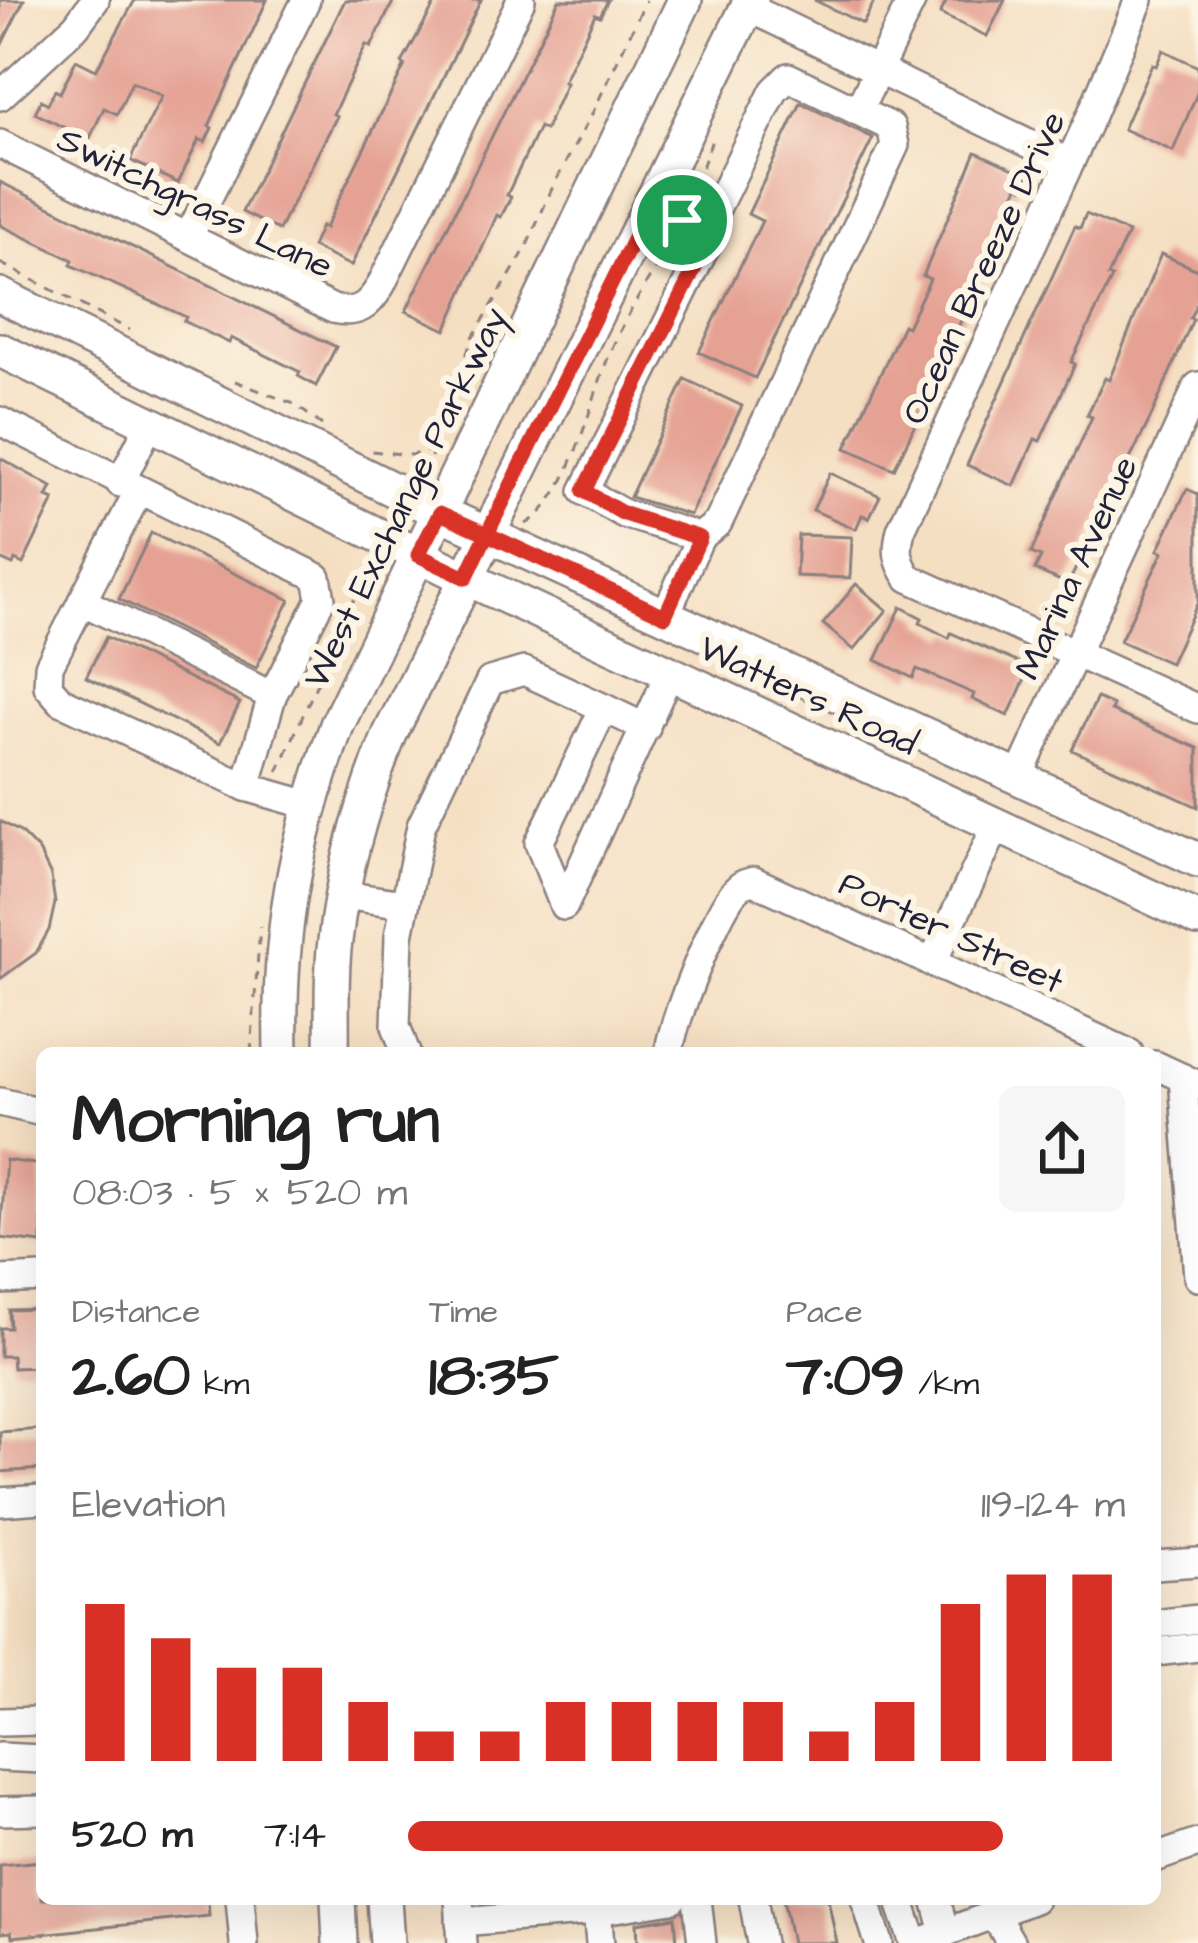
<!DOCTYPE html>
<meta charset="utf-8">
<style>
:root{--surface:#fff;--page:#f6f6f6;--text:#222;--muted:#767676;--accent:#d93025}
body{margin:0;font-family:"Architects Daughter",sans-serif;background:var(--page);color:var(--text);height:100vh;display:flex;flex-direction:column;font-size:45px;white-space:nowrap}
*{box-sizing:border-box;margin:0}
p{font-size:39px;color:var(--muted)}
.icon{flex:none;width:66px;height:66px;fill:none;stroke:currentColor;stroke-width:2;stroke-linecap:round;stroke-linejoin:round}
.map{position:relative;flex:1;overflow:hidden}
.details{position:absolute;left:36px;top:1047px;width:1125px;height:858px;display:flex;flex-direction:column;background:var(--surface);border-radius:18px;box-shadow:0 12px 48px #0002}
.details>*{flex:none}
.pin{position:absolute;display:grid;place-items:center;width:102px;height:102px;color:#fff;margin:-51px;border:6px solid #fff;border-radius:50%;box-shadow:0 3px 12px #0007}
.round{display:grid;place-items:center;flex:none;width:126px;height:126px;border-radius:18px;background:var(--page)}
.overview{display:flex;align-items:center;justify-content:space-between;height:204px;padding:0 36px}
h1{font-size:66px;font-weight:800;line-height:90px}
.metrics{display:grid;grid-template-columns:repeat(3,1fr);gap:18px;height:204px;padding:12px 36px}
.metrics div{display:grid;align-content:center}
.metrics b{font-size:60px;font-weight:800}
.metrics small{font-size:33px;font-weight:400}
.metrics p{font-size:33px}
.chart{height:336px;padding:24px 36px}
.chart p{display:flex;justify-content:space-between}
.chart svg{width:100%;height:216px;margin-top:12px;stroke:var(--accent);stroke-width:6}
ul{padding:0 36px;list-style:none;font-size:39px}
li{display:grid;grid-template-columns:192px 144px 1fr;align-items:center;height:90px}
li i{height:30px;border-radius:15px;background:var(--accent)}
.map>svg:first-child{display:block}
</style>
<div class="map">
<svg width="1198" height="1943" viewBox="0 0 1198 1943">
<rect width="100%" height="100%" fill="#fcf5e5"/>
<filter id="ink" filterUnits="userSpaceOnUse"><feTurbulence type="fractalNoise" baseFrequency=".00833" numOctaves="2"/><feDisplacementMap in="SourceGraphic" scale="24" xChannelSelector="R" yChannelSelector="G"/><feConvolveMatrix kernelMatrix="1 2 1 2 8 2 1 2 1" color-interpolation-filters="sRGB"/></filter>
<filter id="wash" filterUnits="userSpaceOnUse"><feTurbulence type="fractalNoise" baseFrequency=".004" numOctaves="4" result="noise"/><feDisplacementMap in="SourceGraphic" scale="48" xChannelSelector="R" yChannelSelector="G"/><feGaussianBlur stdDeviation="2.7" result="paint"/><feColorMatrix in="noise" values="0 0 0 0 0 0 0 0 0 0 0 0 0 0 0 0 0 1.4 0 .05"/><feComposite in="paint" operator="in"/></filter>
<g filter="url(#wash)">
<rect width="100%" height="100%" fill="#f5dfc2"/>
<g id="blocks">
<!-- building -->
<g fill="#e5a294">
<polygon points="0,0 24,0 0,48"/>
<polygon points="135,0 267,0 209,126 212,128 205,142 199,139 178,183 130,160 162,96 132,82 117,114 104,108 89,140 35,113 41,100 48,104 55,90 60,93 76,60 96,70"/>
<polygon points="345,0 394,0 371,47 366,45 333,114 337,116 279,230 242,212"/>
<polygon points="437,0 481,0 351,266 312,247 321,226 325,228 405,65 402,63"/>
<polygon points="559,0 608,0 600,16 595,14 563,82 566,83 545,130 539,127 507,195 511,197 501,217 497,215 446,330 406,311"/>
<polygon points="814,0 875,0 863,24"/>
<polygon points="947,0 1005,0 987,36 940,14"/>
<polygon points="1163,50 1198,67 1198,91 1173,151 1123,129 1152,64 1156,66"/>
<polygon points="801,103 873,138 755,378 699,352 762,221 748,214"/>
<polygon points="976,152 1029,176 1023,188 1018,186 940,370 933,367 923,391 930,394 894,469 846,448 903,325 907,327 930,279 923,276"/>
<polygon points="0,182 336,347 316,386 298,376 300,372 231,338 229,343 184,321 186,317 71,265 73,260 0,225"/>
<polygon points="1086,214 1128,233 1108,276 1112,278 1071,362 1075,364 1040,441 1035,439 1014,486 967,465 1075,226 1080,228"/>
<polygon points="1161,254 1198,270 1198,300 1190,318 1193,319 1150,419 1068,584 1035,570 1041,557 1031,553 1092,417 1087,415 1105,378 1109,380"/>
<polygon points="685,379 742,406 690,515 630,497"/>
<polygon points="0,458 52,487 47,497 54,500 23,564 15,560 13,565 0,559"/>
<polygon points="830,473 880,496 869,518 862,515 856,529 813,510"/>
<polygon points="1187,489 1198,494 1198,602 1170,663 1120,641 1163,552 1158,550"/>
<polygon points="151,533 290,600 256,668 119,599"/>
<polygon points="798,535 852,537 850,578 796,576"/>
<polygon points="856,584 887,610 854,650 823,624"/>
<polygon points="901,607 922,618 920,623 949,638 951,633 1030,668 1008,716 972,699 974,694 917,669 913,678 876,660"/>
<polygon points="106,637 240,703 220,743 86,677"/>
<polygon points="1097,698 1113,705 1111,711 1198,748 1198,807 1072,750"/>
<polygon points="0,821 20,832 39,851 51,876 55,903 49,930 36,953 0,979"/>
<polygon points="6,1160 42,1165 42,1243 0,1238"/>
<polygon points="42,1309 42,1367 13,1368 12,1356 0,1356 0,1328 10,1328 9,1310"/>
<polygon points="42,1429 42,1469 0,1472 0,1432"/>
<polygon points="42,1861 42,1899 208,1899 209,1916 12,1937 11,1932 0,1933 0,1865"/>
<polygon points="783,1899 828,1899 837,1943 792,1943"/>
<polygon points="675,1917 677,1943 638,1943 637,1923"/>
</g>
</g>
</g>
<g filter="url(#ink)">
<use href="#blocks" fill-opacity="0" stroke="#8c807e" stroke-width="3"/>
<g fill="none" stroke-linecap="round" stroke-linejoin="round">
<!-- minor casing -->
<g stroke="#8c807e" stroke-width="32">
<g id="minor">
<path d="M1139 0 1087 125 901 530C896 550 897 561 909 578L1198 709"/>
<polyline points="747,7 1070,163"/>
<polyline points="0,96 76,26 95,0"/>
<polyline points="859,109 912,0"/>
<path d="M0 144 333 309C358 315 369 306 381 285L521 0"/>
<polyline points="651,202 704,233 706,246 584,491 624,514 700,537 718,523 895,145 891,127 788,77 774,91 704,233"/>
<polyline points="189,236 306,0"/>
<polyline points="0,421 317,577 321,599 272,696 246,787 309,805"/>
<polyline points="120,483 150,423"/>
<polyline points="138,492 49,666 48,686 61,701 246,787"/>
<polyline points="82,601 272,696"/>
<polyline points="665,616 700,537"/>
<polyline points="646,728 604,708 539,843 564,906 670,672"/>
<polyline points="1018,778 1198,386"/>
<polyline points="342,895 405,904"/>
<polyline points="933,961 997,825"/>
<polyline points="406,1053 396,1026 399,936 421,826 490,681 524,671 604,708"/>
<path d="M669 1053C671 1025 717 909 736 890 743 883 744 884 754 881L1129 1053"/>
<polyline points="1155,1065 1198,1085"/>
<polyline points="1183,1078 1198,1277"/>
<polyline points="0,1102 42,1112"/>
<polyline points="0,1280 42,1278"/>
<polyline points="0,1502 42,1499"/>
<polyline points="1155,1565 1198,1562"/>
<polyline points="1155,1624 1198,1619"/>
<polyline points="1155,1652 1198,1647"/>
<polyline points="0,1722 42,1721"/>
<polyline points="0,1757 42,1759"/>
<polyline points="0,1811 42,1810"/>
<polyline points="1155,1858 1198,1843"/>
<polyline points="240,1899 244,1943"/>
<polyline points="459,1899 462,1943"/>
<polyline points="596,1899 600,1943"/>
<polyline points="697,1899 702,1943"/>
<polyline points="753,1899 761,1943"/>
<polyline points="865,1899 879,1943"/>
<polyline points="899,1899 914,1943"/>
<polyline points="936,1899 945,1933"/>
<polyline points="994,1914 1011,1943"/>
<polyline points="460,1922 597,1911 672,1899"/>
<polyline points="918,1943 1034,1899"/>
</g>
</g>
<!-- major casing -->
<g stroke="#8c807e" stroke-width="38">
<g id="major">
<polyline points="0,295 441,513 1198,860"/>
<polyline points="0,350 466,578 1198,919"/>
<path d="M281 1053C278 928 295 842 337 725L685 0"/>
<path d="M332 1053C333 1016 330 977 335 941 343 868 363 801 390 734L751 0"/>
<polyline points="338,1899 340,1943"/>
<polyline points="384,1899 387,1943"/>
</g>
</g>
<!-- path -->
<g stroke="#8c807e" stroke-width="3" stroke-dasharray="9 9" stroke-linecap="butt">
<polyline points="690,201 713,137"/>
<polyline points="0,263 130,330"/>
<polyline points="235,381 294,404 322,425"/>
<polyline points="372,451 411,455 434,450"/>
<polyline points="425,474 472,339 525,250 554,184 593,112 646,0"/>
<path d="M526 524C570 500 590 402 608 358 624 317 649 281 670 242"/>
<polyline points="278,772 358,590 381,566"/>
<polyline points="251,1053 260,926"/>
</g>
<!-- minor -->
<use href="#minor" stroke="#fff" stroke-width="27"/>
<!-- major -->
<use href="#major" stroke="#fff" stroke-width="33"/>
</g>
</g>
<g fill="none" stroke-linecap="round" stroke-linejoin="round" filter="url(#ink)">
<!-- route casing -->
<g stroke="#fff" stroke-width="24">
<polyline id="route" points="682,220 652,202 487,534 440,513 418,555 466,578 487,534 665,616 700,538 624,514 584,491 706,246 704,233 682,220"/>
</g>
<!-- route -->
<use href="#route" stroke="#d93025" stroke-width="15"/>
</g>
<g text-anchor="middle" stroke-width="12" stroke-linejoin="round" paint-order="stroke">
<!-- street labels -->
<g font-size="36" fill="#22223b" stroke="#fcf5e5">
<text transform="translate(196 201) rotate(26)" y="13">Switchgrass Lane</text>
<text transform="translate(982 267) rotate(-65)" y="13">Ocean Breeze Drive</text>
<text transform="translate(404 497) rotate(-64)" y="13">West Exchange Parkway</text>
<text transform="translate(1075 567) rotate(-65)" y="13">Marina Avenue</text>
<text transform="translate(809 694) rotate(25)" y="13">Watters Road</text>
<text transform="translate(952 931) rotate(25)" y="13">Porter Street</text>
</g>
</g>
</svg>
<div class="pin" style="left:682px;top:220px;background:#1e9e55"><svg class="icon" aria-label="arrive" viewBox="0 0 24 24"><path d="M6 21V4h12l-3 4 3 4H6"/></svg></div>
<section class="details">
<div class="overview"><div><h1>Morning run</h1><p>08:03 · 5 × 520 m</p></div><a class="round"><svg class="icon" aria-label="share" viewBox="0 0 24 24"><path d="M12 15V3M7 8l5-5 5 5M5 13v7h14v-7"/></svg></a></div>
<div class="metrics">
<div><p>Distance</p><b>2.60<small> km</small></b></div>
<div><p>Time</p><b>18:35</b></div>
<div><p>Pace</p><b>7:09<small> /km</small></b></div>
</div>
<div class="chart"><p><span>Elevation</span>119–124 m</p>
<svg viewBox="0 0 160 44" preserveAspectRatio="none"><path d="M5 44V12M15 44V19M25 44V25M35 44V25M45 44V32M55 44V38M65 44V38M75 44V32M85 44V32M95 44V32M105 44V32M115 44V38M125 44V32M135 44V12M145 44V6M155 44V6"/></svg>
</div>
<ul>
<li><b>520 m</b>7:14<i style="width:83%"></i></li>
</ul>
</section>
</div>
